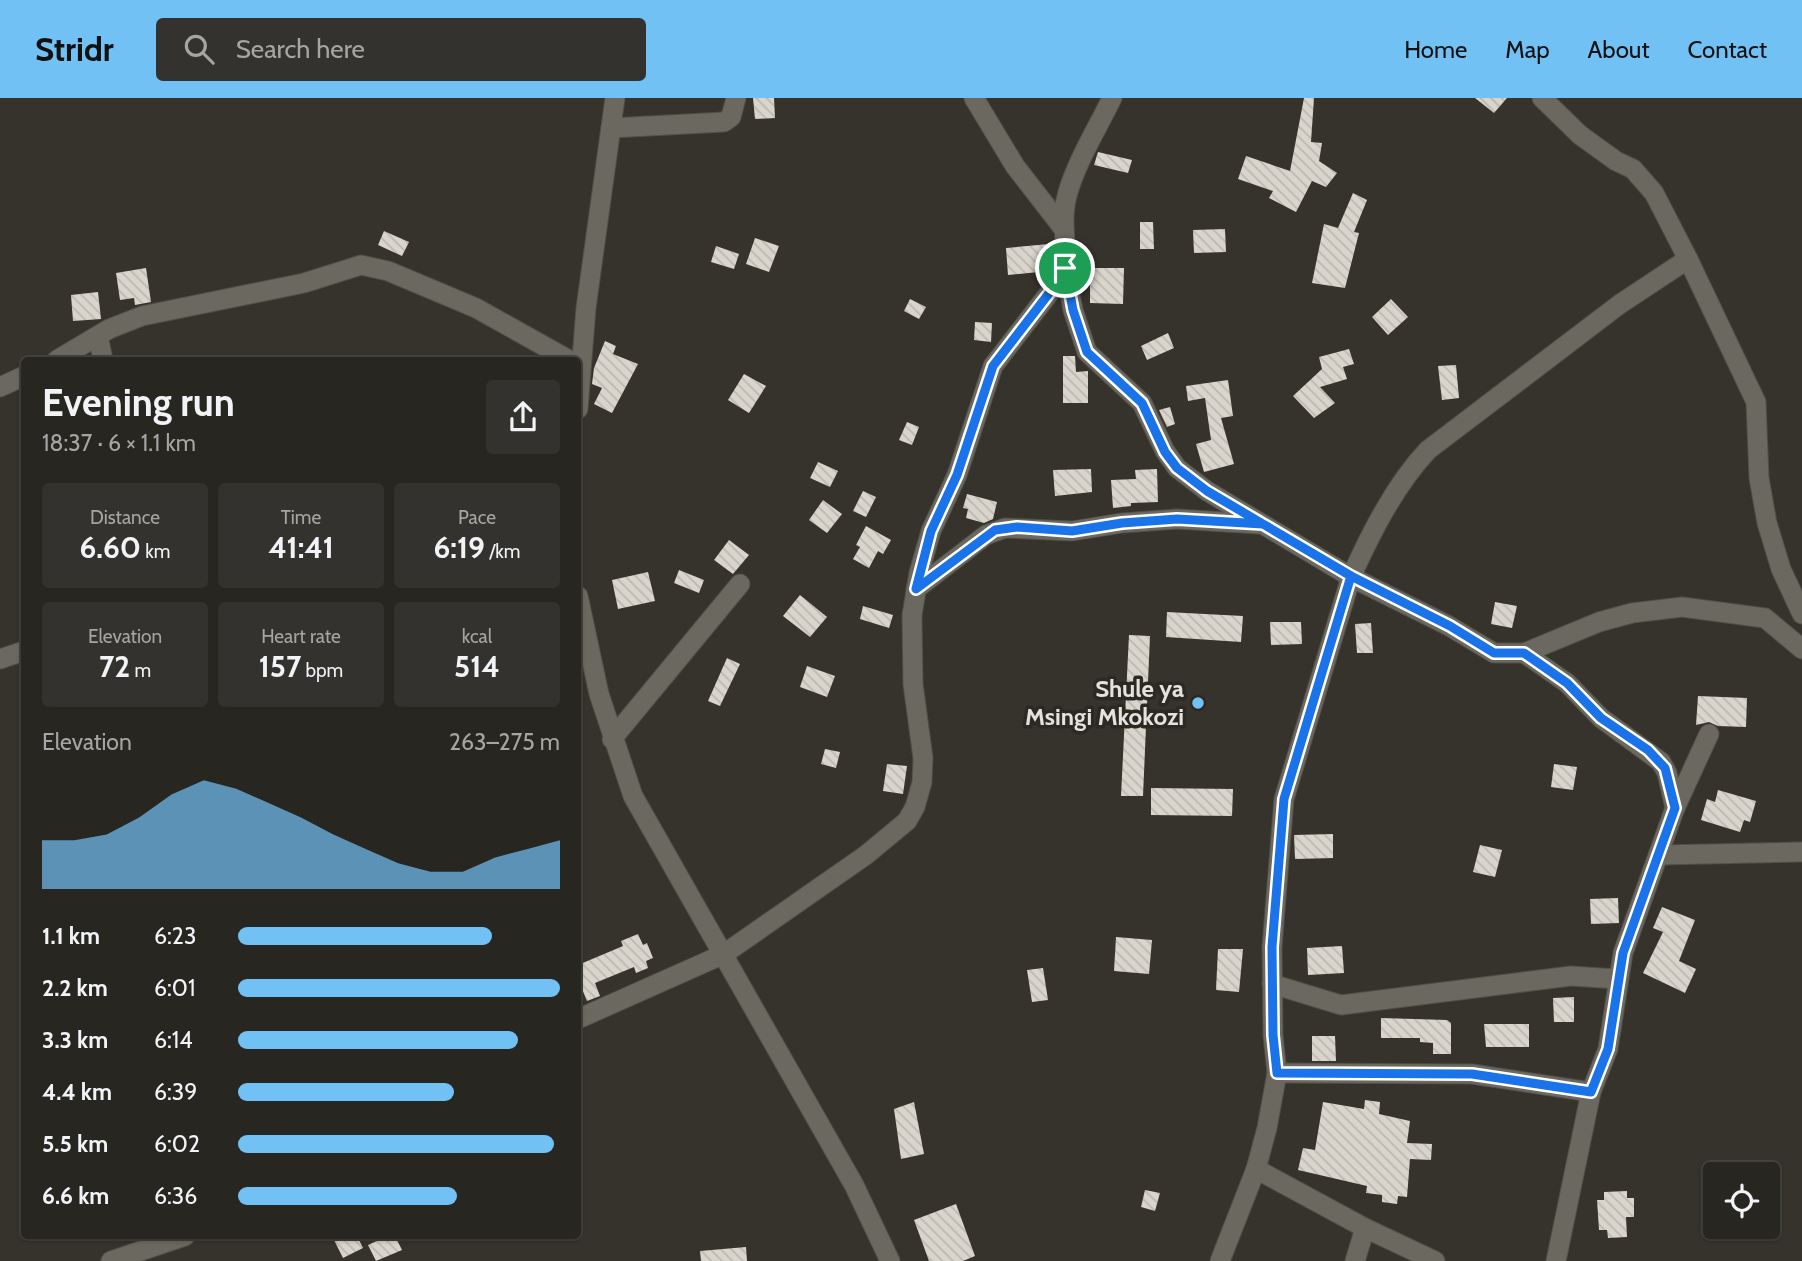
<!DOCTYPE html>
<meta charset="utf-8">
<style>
:root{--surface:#282621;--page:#34322e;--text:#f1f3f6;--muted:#a5a5a5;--line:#44433f;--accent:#71c1f4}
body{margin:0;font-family:Cabin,sans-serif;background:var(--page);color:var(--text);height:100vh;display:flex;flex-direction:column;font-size:26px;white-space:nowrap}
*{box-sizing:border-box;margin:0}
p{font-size:23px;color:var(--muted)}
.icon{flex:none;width:38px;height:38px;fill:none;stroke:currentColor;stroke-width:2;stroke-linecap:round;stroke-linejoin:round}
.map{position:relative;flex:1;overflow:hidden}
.details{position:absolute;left:21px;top:259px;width:560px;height:882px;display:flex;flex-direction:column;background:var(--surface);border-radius:7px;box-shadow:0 2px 5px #0004,0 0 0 2px var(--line)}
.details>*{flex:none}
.buttons{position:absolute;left:1703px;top:1064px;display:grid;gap:14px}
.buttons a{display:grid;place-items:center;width:77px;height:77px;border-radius:7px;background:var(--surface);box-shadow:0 2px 5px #0004,0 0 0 2px var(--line);font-size:35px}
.pin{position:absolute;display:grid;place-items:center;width:60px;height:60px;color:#fff;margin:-30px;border:4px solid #fff;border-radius:50%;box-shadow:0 2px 7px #0007}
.round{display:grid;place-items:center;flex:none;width:74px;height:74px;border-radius:7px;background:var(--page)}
.head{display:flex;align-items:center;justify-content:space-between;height:119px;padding:0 21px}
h1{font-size:38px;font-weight:800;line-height:52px}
.metrics{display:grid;grid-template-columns:repeat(3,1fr);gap:10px;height:119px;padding:7px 21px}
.metrics div{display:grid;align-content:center;border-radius:7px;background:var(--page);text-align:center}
.metrics b{font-size:30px;font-weight:800}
.metrics small{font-size:19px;font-weight:400}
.metrics p{font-size:19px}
.chart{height:196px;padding:14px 21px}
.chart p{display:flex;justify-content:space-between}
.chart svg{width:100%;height:126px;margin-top:7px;fill:var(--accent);opacity:.7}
ul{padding:0 21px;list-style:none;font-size:23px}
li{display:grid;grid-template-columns:112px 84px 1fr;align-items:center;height:52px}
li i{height:18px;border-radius:9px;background:var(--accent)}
header{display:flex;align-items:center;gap:42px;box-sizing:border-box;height:98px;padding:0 35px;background:var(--accent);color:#111}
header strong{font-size:33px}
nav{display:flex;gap:38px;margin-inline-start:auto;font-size:24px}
.search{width:490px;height:63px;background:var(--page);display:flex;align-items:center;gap:18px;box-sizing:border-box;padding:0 24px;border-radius:7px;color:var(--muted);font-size:26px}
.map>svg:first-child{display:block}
</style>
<header>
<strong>Stridr</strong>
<div class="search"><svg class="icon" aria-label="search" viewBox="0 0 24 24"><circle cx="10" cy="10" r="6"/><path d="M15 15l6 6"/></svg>Search here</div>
<nav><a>Home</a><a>Map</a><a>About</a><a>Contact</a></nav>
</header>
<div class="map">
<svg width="1802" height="1163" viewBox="0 0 1802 1163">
<defs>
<pattern id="building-back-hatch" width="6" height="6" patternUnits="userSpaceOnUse" patternTransform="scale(1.75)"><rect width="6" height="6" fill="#d9d5cc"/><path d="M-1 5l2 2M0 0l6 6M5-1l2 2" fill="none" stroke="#bbb8b0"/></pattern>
</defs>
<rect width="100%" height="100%" fill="#36332c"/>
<!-- building -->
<g fill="url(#building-back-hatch)">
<polygon points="753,0 774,0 775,20 755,21"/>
<polygon points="1304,0 1314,0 1311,44 1322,45 1319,63 1337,75 1326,89 1312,83 1296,114 1269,100 1273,93 1238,81 1246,58 1290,73"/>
<polygon points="1475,0 1507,0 1494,15"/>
<polygon points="1098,54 1132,62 1128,75 1094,67"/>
<polygon points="1353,95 1367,102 1354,134 1359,135 1345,190 1312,185 1324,126 1338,130"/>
<polygon points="1140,124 1153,124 1154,151 1140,151"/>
<polygon points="1225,131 1226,154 1194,155 1193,132"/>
<polygon points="384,133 409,144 402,158 378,147"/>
<polygon points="755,140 779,148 769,174 746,166"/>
<polygon points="1049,146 1049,173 1008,177 1006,150"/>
<polygon points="716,148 739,156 734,171 711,164"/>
<polygon points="146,170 151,204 135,207 134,200 120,202 116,175"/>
<polygon points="1085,170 1124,170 1123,206 1090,205 1090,185 1085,185"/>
<polygon points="98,194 101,221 73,223 71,197"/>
<polygon points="910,201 926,209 919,221 904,213"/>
<polygon points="1391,201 1408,219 1388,237 1372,219"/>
<polygon points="975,224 992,225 991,244 974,242"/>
<polygon points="1168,235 1174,250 1147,262 1141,248"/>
<polygon points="605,243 616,248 613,256 638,266 612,315 594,306 602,290 592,286 594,270"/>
<polygon points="1349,251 1354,266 1343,269 1347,281 1320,289 1335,305 1314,320 1293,298 1322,271 1319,259"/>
<polygon points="1063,258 1075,258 1076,274 1088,273 1088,305 1063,305"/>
<polygon points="1456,267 1459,300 1442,302 1438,268"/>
<polygon points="744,276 766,288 749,315 728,302"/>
<polygon points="1228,282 1233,318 1221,320 1234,366 1204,374 1196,346 1211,342 1205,300 1188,303 1186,288"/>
<polygon points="1170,309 1175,326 1167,329 1159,312"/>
<polygon points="907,324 919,329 912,347 899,342"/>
<polygon points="818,364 838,373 830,389 810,380"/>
<polygon points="1091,371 1092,394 1055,398 1053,372"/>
<polygon points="1157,371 1158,404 1131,405 1131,408 1113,410 1111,382 1136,381 1135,372"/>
<polygon points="863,393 876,399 866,419 853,413"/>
<polygon points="967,396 997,404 993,421 984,425 966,420 968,411 963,410"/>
<polygon points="823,402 842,416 827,435 809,422"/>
<polygon points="866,428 891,442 883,456 878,453 869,470 853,461 860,449 856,447"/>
<polygon points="729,442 749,457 733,476 714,462"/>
<polygon points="679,472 704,482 699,495 674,485"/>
<polygon points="648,474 655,503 618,511 612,482"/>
<polygon points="800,497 827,519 810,539 783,518"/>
<polygon points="1495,504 1517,508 1512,530 1491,526"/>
<polygon points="863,508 893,517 889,530 860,521"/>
<polygon points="1167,514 1243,518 1241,544 1166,539"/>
<polygon points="1270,524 1301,524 1302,546 1271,547"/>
<polygon points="1371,525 1373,555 1357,555 1355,526"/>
<polygon points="1129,537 1150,538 1143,698 1121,698"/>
<polygon points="727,560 740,566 720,608 708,603"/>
<polygon points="807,568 835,578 827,599 800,589"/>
<polygon points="1698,598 1747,600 1746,629 1718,628 1709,624 1696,627"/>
<polygon points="825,651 840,654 836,670 821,666"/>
<polygon points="887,666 907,668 903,696 883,693"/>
<polygon points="1554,666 1577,669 1573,692 1551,689"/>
<polygon points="1151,690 1233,691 1232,718 1151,717"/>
<polygon points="1718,692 1756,703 1750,724 1744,722 1740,734 1701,722 1707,701 1715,704"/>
<polygon points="1333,736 1333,760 1295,761 1294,737"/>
<polygon points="1480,747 1502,752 1495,779 1473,774"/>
<polygon points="1618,800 1619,825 1591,826 1590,801"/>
<polygon points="1662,809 1695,822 1679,863 1696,871 1685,895 1643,875 1663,834 1653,830"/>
<polygon points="638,836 643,847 647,845 653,860 646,863 648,870 636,875 634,869 595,885 600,898 587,903 580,886 578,867 623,848 621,843"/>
<polygon points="1116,839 1152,842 1149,876 1114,873"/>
<polygon points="1342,848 1344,875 1308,877 1307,850"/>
<polygon points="1218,851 1243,851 1239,894 1216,892"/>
<polygon points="1043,870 1048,902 1032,904 1027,872"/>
<polygon points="1574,899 1574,924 1554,924 1553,900"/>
<polygon points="1381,920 1447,922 1451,925 1451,956 1433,956 1433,945 1420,944 1420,940 1381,940"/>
<polygon points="1484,926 1529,926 1529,949 1486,949"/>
<polygon points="1312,938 1335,938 1336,963 1312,963"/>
<polygon points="1365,1002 1380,1004 1379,1016 1410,1023 1407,1045 1432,1046 1431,1062 1410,1061 1407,1099 1398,1098 1397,1106 1382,1104 1382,1097 1366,1095 1367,1088 1298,1072 1303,1050 1315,1052 1323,1004 1364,1011"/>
<polygon points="914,1004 924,1056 901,1061 894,1011"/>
<polygon points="1145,1092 1160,1095 1155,1113 1141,1109"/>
<polygon points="1627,1093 1627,1100 1634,1100 1634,1119 1626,1119 1627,1139 1608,1140 1607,1132 1599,1132 1597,1102 1604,1102 1604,1094"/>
<polygon points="956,1106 975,1158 963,1163 929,1163 914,1122"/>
<polygon points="332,1138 357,1138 363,1150 343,1160"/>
<polygon points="388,1138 395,1138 402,1152 376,1163 368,1147"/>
<polygon points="746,1149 747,1163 701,1163 700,1153"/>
</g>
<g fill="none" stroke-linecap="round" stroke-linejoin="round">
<!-- minor casing -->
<g stroke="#514f48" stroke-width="21">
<g id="minor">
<polyline points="974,0 1015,68 1063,130"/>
<polyline points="1542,0 1580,37 1616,63 1633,71 1654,95 1688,161 1756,304 1759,380 1767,425 1781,471 1802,516"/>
<polyline points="611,30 724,24 731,19 736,0"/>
<polyline points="1065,170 1073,212 1087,254 1142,305 1165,353 1177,370 1207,393 1351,479 1449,528 1494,555 1524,555 1599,524 1632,515 1682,509 1765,520 1802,551"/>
<polyline points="98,238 103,262"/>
<polyline points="57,262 109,231 142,218 304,185 361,167 388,173 476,210 569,262"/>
<polyline points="0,289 24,278"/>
<polyline points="578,311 586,210 615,0"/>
<polyline points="916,491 986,437 1005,430 1072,433 1122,425 1177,421 1258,426"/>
<polyline points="578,498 599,596 633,698 854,1087 890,1163"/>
<polyline points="1524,555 1567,585 1601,620 1661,664 1667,675 1675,710"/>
<polyline points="0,561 24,553"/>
<polyline points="612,641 740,486"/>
<polyline points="1659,757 1802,754"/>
<polyline points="1272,886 1341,907 1571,878 1617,881"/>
<path d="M578 921 724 856 866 757 907 723 915 709 922 684 923 660 913 586 912 517 919 475 931 433 957 377 993 268 1057 185C1074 152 1057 129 1068 94 1078 61 1097 31 1112 0"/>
<polyline points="1277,975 1472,976 1591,994"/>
<polyline points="1256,1071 1365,1130 1435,1163"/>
<polyline points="111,1163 185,1138"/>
<path d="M1220 1163 1256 1071 1267 1030 1277 975 1273 937 1272 849 1284 701 1351 479C1371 435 1395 387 1428 352L1620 206 1688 161"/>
<polyline points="1355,1163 1365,1130"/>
<polyline points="1556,1163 1591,994 1608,951 1623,855 1675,710 1709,636"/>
</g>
</g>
<!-- minor -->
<use href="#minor" stroke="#6b685f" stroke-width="19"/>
</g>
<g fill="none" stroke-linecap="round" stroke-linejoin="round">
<!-- route casing -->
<g stroke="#fff" stroke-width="14">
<polyline id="route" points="1065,170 1057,185 993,268 957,377 931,433 916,491 995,432 1017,429 1072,433 1122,425 1177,421 1263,426 1351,478 1284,701 1272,849 1273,937 1277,975 1472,976 1591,994 1608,951 1623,855 1675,710 1665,670 1648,652 1601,620 1567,585 1524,555 1494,555 1450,528 1351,478 1207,393 1177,370 1165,354 1142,305 1087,254 1073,212 1065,170"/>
</g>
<!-- route -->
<use href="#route" stroke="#1a73e8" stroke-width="9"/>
</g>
<!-- markers -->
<circle fill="#71c1f4" stroke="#2c2922" stroke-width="2.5" cx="1198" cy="605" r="7"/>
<g text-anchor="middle" stroke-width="7" stroke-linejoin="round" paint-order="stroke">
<!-- poi labels -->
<g font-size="24" font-weight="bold" fill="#e4e2dd" stroke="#2c2922" text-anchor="end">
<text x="1184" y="599">Shule ya<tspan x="1184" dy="28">Msingi Mkokozi</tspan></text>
</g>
</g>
</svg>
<div class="buttons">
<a><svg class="icon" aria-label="locate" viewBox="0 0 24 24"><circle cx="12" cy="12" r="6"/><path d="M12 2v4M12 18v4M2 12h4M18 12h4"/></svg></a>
</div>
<div class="pin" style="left:1065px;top:170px;background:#1e9e55"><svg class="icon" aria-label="arrive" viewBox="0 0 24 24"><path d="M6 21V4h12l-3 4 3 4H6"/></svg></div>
<section class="details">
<div class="head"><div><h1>Evening run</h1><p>18:37 · 6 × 1.1 km</p></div><a class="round"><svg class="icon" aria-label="share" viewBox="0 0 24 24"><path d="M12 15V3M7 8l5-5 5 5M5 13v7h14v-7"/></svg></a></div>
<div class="metrics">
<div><p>Distance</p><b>6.60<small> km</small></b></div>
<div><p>Time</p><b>41:41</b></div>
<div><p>Pace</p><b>6:19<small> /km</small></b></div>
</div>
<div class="metrics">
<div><p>Elevation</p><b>72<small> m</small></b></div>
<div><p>Heart rate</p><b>157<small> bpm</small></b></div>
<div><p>kcal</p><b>514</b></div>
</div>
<div class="chart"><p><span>Elevation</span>263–275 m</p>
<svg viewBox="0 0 160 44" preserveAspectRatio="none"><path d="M0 44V27L10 27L20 25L30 19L40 11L50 6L60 9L70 14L80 19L90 25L100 30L110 35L120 38L130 38L140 33L150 30L160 27V44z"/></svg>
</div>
<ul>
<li><b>1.1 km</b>6:23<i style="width:79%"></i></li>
<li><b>2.2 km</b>6:01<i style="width:100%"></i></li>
<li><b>3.3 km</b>6:14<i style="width:87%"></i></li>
<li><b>4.4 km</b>6:39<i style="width:67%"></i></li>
<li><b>5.5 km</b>6:02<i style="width:98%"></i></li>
<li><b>6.6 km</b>6:36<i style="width:68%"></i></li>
</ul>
</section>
</div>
